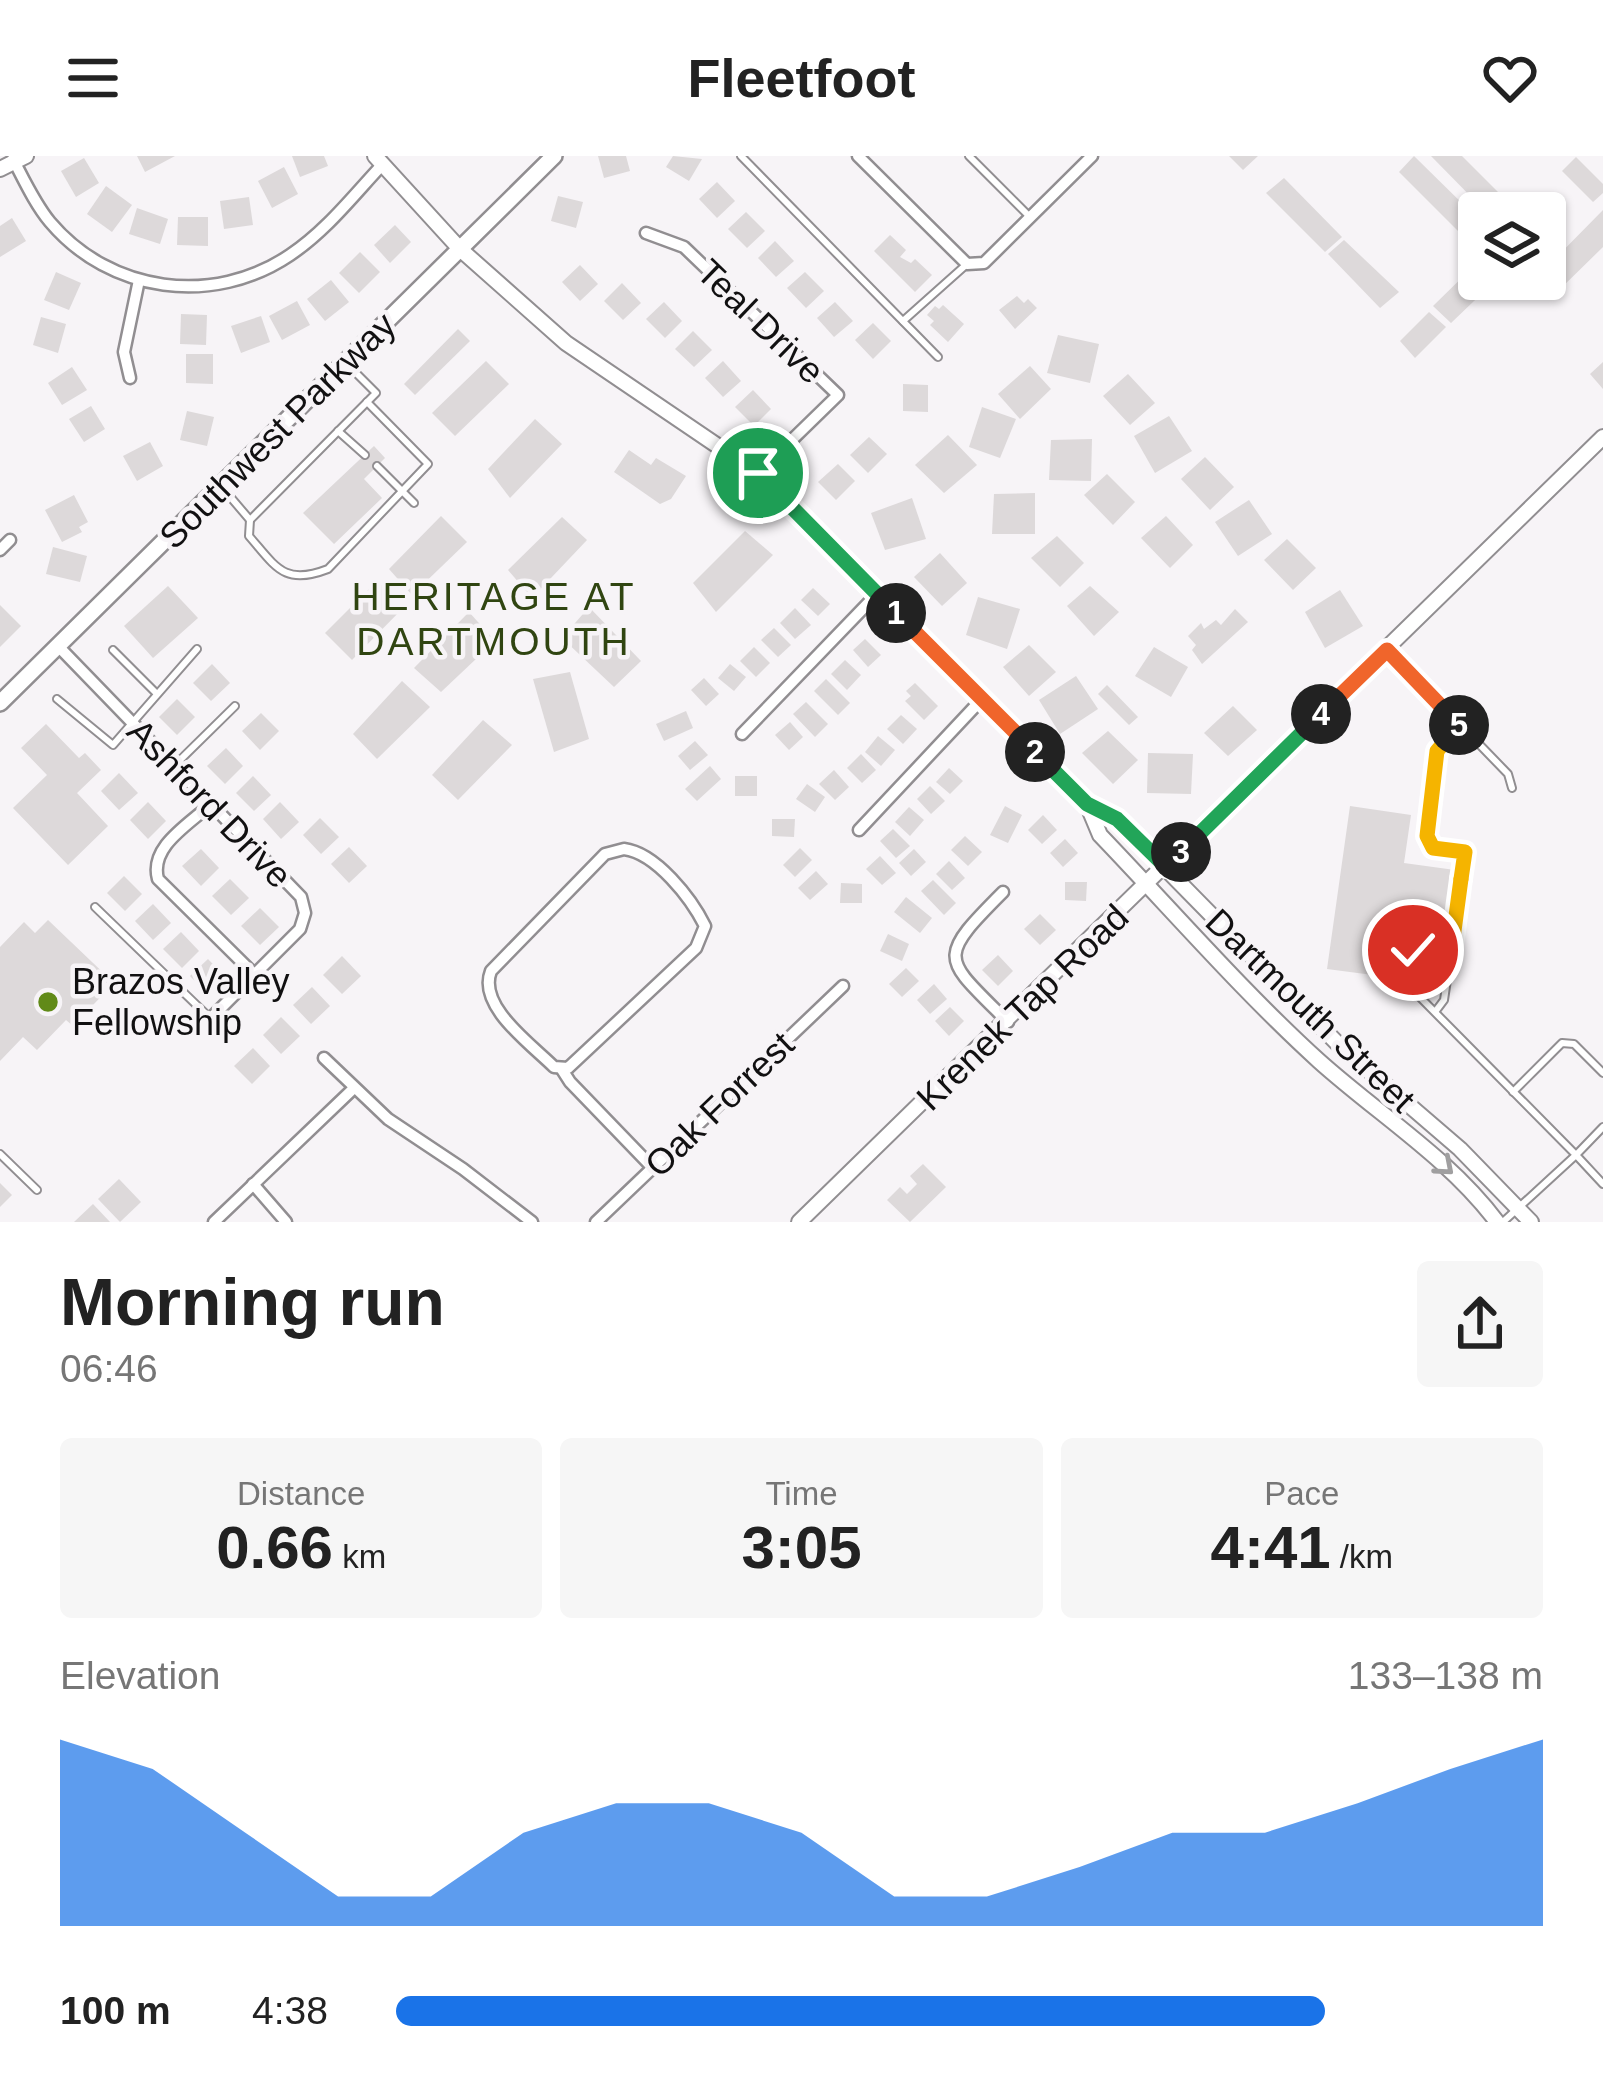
<!DOCTYPE html>
<meta charset="utf-8">
<style>
:root{--surface:#fff;--page:#f6f6f6;--text:#222;--muted:#767676;--accent:#1a73e8}
body{margin:0;font-family:Helvetica,sans-serif;background:var(--page);color:var(--text);height:100vh;display:flex;flex-direction:column;font-size:45px;white-space:nowrap}
*{box-sizing:border-box;margin:0}
p{font-size:39px;color:var(--muted)}
.icon{flex:none;width:66px;height:66px;fill:none;stroke:currentColor;stroke-width:2;stroke-linecap:round;stroke-linejoin:round}
.map{position:relative;height:1066px;overflow:hidden}
.panel{display:flex;flex-direction:column;background:var(--surface);flex:1}
.panel>*{flex:none}
.buttons{position:absolute;left:1458px;top:36px;display:grid;gap:24px}
.buttons a{display:grid;place-items:center;width:108px;height:108px;border-radius:12px;background:var(--surface);box-shadow:0 3px 9px #0004;font-size:60px}
.pin{position:absolute;display:grid;place-items:center;width:102px;height:102px;color:#fff;margin:-51px;border:6px solid #fff;border-radius:50%;box-shadow:0 3px 12px #0007}
.km{position:absolute;width:60px;height:60px;margin:-30px;border-radius:50%;background:#222;color:#fff;font-size:33px;line-height:60px;text-align:center}
.round{display:grid;place-items:center;flex:none;width:126px;height:126px;border-radius:12px;background:var(--page)}
.overview{display:flex;align-items:center;justify-content:space-between;height:204px;padding:0 60px}
h1{font-size:66px;font-weight:800;line-height:90px}
.stats{display:grid;grid-template-columns:repeat(3,1fr);gap:18px;height:204px;padding:12px 60px}
.stats div{display:grid;align-content:center;border-radius:12px;background:var(--page);text-align:center}
.stats b{font-size:60px;font-weight:800}
.stats small{font-size:33px;font-weight:400}
.stats p{font-size:33px}
.chart{height:336px;padding:24px 60px}
.chart p{display:flex;justify-content:space-between}
.chart svg{width:100%;height:216px;margin-top:12px;fill:var(--accent);opacity:.7}
ul{padding:0 60px;list-style:none;font-size:39px}
li{display:grid;grid-template-columns:192px 144px 1fr;align-items:center;height:90px}
li i{height:30px;border-radius:15px;background:var(--accent)}
header{display:flex;justify-content:space-between;align-items:center;height:156px;padding:0 60px;background:var(--surface);font-size:54px;font-weight:800}
.map>svg:first-child{display:block}
</style>
<header><svg class="icon" aria-label="menu" viewBox="0 0 24 24"><path d="M4 6h16M4 12h16M4 18h16"/></svg>Fleetfoot<svg class="icon" aria-label="heart" viewBox="0 0 24 24"><path d="M12 20l-8-8c-3-5 5-10 8-4 3-6 11-1 8 4z"/></svg></header>
<div class="map">
<svg width="1603" height="1066" viewBox="0 0 1603 1066">
<rect width="100%" height="100%" fill="#f7f4f7"/>
<!-- building -->
<g fill="#ddd9da">
<polygon points="137,0 175,0 145,16"/>
<polygon points="292,0 324,0 328,10 300,21"/>
<polygon points="598,0 626,0 630,15 604,22"/>
<polygon points="673,0 702,3 689,25 666,11"/>
<polygon points="1229,0 1258,0 1243,14"/>
<polygon points="1414,0 1475,60 1459,76 1399,16"/>
<polygon points="1431,0 1462,0 1505,43 1487,57"/>
<polygon points="1576,1 1603,28 1603,37 1593,46 1562,15"/>
<polygon points="84,2 99,27 76,41 61,15"/>
<polygon points="284,11 298,38 272,52 258,25"/>
<polygon points="1284,22 1342,81 1325,96 1266,37"/>
<polygon points="717,26 735,45 717,62 699,43"/>
<polygon points="106,30 132,49 112,76 87,58"/>
<polygon points="558,40 583,46 576,72 551,65"/>
<polygon points="249,41 253,69 224,73 220,45"/>
<polygon points="137,52 168,63 160,88 129,78"/>
<polygon points="1603,54 1603,91 1555,138 1540,123 1545,123 1545,113"/>
<polygon points="746,56 765,75 747,92 728,73"/>
<polygon points="178,61 208,61 208,90 177,89"/>
<polygon points="12,62 26,85 0,101 0,70"/>
<polygon points="395,69 411,86 390,107 374,89"/>
<polygon points="890,79 906,94 900,101 911,107 915,103 932,119 915,136 874,95"/>
<polygon points="1344,84 1399,136 1380,152 1328,98"/>
<polygon points="775,85 794,105 776,121 758,102"/>
<polygon points="360,96 380,116 359,137 339,117"/>
<polygon points="1479,105 1479,123 1497,123 1451,167 1433,150"/>
<polygon points="580,109 598,128 580,145 562,126"/>
<polygon points="56,116 81,127 69,154 44,144"/>
<polygon points="805,116 824,135 806,152 787,132"/>
<polygon points="331,124 349,146 325,165 307,143"/>
<polygon points="622,127 641,147 623,164 604,145"/>
<polygon points="1017,140 1024,147 1028,143 1037,152 1015,173 999,154"/>
<polygon points="297,145 310,169 282,184 269,160"/>
<polygon points="664,146 682,165 665,182 646,163"/>
<polygon points="835,146 853,165 834,181 817,162"/>
<polygon points="943,149 964,168 948,186 930,169 934,165 927,159 935,150 939,153"/>
<polygon points="1429,156 1446,171 1415,202 1400,185"/>
<polygon points="181,158 207,159 206,189 180,188"/>
<polygon points="261,160 270,186 241,197 231,170"/>
<polygon points="41,161 66,168 58,197 33,189"/>
<polygon points="873,167 891,185 873,203 855,184"/>
<polygon points="458,173 470,185 415,239 404,228"/>
<polygon points="693,175 712,194 694,211 675,193"/>
<polygon points="1058,179 1099,188 1090,227 1047,217"/>
<polygon points="186,198 213,198 213,228 186,227"/>
<polygon points="486,205 509,228 455,280 432,257"/>
<polygon points="723,205 741,225 723,241 705,222"/>
<polygon points="1603,206 1603,233 1590,218"/>
<polygon points="1030,210 1051,233 1020,263 998,238"/>
<polygon points="72,211 87,234 62,249 48,227"/>
<polygon points="1128,218 1155,247 1130,269 1103,240"/>
<polygon points="903,228 928,229 928,256 903,255"/>
<polygon points="753,234 771,253 754,270 735,251"/>
<polygon points="91,250 105,273 84,286 69,263"/>
<polygon points="982,251 1016,263 1000,302 969,291"/>
<polygon points="187,255 214,261 207,290 180,284"/>
<polygon points="1169,260 1192,295 1155,317 1134,280"/>
<polygon points="535,263 562,288 510,342 488,313"/>
<polygon points="948,279 977,309 944,337 915,309"/>
<polygon points="869,281 887,298 868,317 850,299"/>
<polygon points="1092,283 1091,325 1049,324 1051,284"/>
<polygon points="150,286 163,310 137,325 123,300"/>
<polygon points="374,290 385,302 364,323 382,342 334,388 303,357"/>
<polygon points="629,294 651,309 656,302 686,320 671,343 660,348 614,316"/>
<polygon points="1205,301 1234,331 1210,354 1181,323"/>
<polygon points="838,308 855,325 836,344 818,326"/>
<polygon points="1107,318 1135,346 1113,369 1084,339"/>
<polygon points="1035,337 1035,378 992,378 994,338"/>
<polygon points="74,339 88,366 79,371 82,376 62,386 45,354"/>
<polygon points="912,342 926,383 885,394 871,357"/>
<polygon points="1249,344 1272,378 1238,400 1215,366"/>
<polygon points="441,360 467,386 412,439 389,413"/>
<polygon points="1166,360 1193,389 1170,412 1141,382"/>
<polygon points="562,361 587,384 532,442 508,414"/>
<polygon points="745,375 773,399 716,456 693,427"/>
<polygon points="1057,380 1084,407 1060,431 1031,402"/>
<polygon points="1287,383 1316,412 1293,434 1264,404"/>
<polygon points="53,391 87,400 80,426 46,418"/>
<polygon points="940,397 967,427 942,450 914,421"/>
<polygon points="377,425 404,451 352,504 325,477"/>
<polygon points="168,430 198,462 153,502 124,470"/>
<polygon points="1090,430 1119,456 1094,480 1067,450"/>
<polygon points="813,432 830,448 818,460 801,444"/>
<polygon points="1340,434 1363,470 1325,492 1305,456"/>
<polygon points="978,441 1020,453 1007,493 966,479"/>
<polygon points="0,449 21,470 0,491"/>
<polygon points="589,451 641,505 614,531 562,482"/>
<polygon points="795,452 811,469 795,483 780,467"/>
<polygon points="1235,453 1248,466 1202,508 1192,494 1196,489 1188,480 1201,467 1204,473 1216,464 1221,469"/>
<polygon points="469,456 495,485 441,536 414,512"/>
<polygon points="774,472 791,489 778,501 761,484"/>
<polygon points="865,483 881,499 868,511 853,494"/>
<polygon points="1029,489 1056,516 1029,540 1003,511"/>
<polygon points="754,491 770,507 756,521 740,505"/>
<polygon points="1154,491 1188,511 1171,541 1135,520"/>
<polygon points="845,504 861,519 847,534 831,518"/>
<polygon points="212,508 230,527 211,545 193,527"/>
<polygon points="730,508 746,521 734,535 718,522"/>
<polygon points="570,516 589,583 554,596 533,523"/>
<polygon points="1076,520 1098,553 1060,578 1039,544"/>
<polygon points="704,522 719,538 706,550 691,534"/>
<polygon points="826,523 850,547 838,559 814,535"/>
<polygon points="402,525 430,551 377,603 353,578"/>
<polygon points="915,527 938,550 924,564 905,545 911,540 906,535"/>
<polygon points="1107,529 1138,561 1129,569 1098,538"/>
<polygon points="177,543 195,561 177,579 159,561"/>
<polygon points="806,546 828,568 815,581 793,558"/>
<polygon points="1233,550 1257,574 1228,600 1204,577"/>
<polygon points="686,555 693,572 664,585 656,568"/>
<polygon points="261,557 279,575 260,594 242,575"/>
<polygon points="901,559 917,573 903,588 887,573"/>
<polygon points="483,564 512,589 458,644 432,619"/>
<polygon points="790,566 803,581 789,594 775,579"/>
<polygon points="46,568 79,602 85,597 101,614 77,637 108,670 68,709 13,652 47,619 21,592"/>
<polygon points="1108,575 1138,604 1113,628 1082,597"/>
<polygon points="878,580 895,594 881,610 865,596"/>
<polygon points="695,585 708,599 690,614 678,600"/>
<polygon points="226,592 243,610 225,628 207,610"/>
<polygon points="1148,597 1193,598 1191,638 1147,637"/>
<polygon points="861,598 876,614 862,627 847,612"/>
<polygon points="710,610 721,623 697,645 685,633"/>
<polygon points="949,612 963,625 950,638 936,626"/>
<polygon points="834,614 849,631 835,644 819,628"/>
<polygon points="119,617 138,637 119,654 101,635"/>
<polygon points="253,620 271,639 254,655 236,637"/>
<rect x="735" y="620" width="22" height="20"/>
<polygon points="807,628 825,641 815,656 796,643"/>
<polygon points="930,630 945,645 931,658 917,643"/>
<polygon points="148,646 166,665 148,683 130,664"/>
<polygon points="280,646 299,666 281,683 263,663"/>
<polygon points="1005,650 1022,659 1008,687 990,679"/>
<polygon points="1350,650 1411,659 1404,707 1455,714 1446,779 1395,772 1388,821 1327,813"/>
<polygon points="909,651 924,664 910,680 895,666"/>
<polygon points="1043,659 1057,674 1042,688 1028,674"/>
<polygon points="320,662 339,681 321,698 303,679"/>
<polygon points="772,663 795,663 794,681 772,680"/>
<polygon points="893,673 910,690 896,702 880,685"/>
<polygon points="965,680 982,696 968,710 951,694"/>
<polygon points="1065,683 1078,697 1063,711 1050,697"/>
<polygon points="349,691 367,710 349,727 331,708"/>
<polygon points="800,692 812,704 795,721 783,709"/>
<polygon points="201,693 219,712 201,730 182,710"/>
<polygon points="914,693 926,706 911,720 899,707"/>
<polygon points="880,700 896,717 882,729 866,713"/>
<polygon points="949,705 965,722 952,734 936,718"/>
<polygon points="816,715 828,728 810,744 798,732"/>
<polygon points="124,720 142,738 125,755 107,737"/>
<polygon points="230,723 249,742 231,759 212,740"/>
<polygon points="933,724 956,747 944,759 921,735"/>
<polygon points="1065,726 1087,726 1086,745 1065,744"/>
<polygon points="841,727 862,728 862,747 840,747"/>
<polygon points="906,741 932,762 920,777 894,756"/>
<polygon points="153,748 171,767 153,784 135,765"/>
<polygon points="260,752 279,771 260,789 241,770"/>
<polygon points="1040,758 1056,774 1040,789 1024,773"/>
<polygon points="48,764 114,827 73,870 66,864 37,894 23,881 0,905 0,791 24,766 35,777"/>
<polygon points="181,776 199,795 182,812 163,793"/>
<polygon points="888,778 909,788 902,805 880,795"/>
<polygon points="998,799 1013,815 998,830 982,814"/>
<polygon points="342,800 361,820 342,838 323,819"/>
<polygon points="208,803 227,823 209,840 190,820"/>
<polygon points="906,812 919,825 902,841 889,828"/>
<polygon points="934,828 947,843 930,858 917,844"/>
<polygon points="312,831 330,850 311,868 293,849"/>
<polygon points="950,851 964,865 949,880 935,865"/>
<polygon points="281,861 300,880 281,898 263,879"/>
<polygon points="253,892 270,910 252,928 234,910"/>
<polygon points="923,1008 946,1031 910,1066 887,1044 900,1031 907,1038 917,1028 910,1020"/>
<polygon points="119,1023 141,1046 120,1066 98,1043"/>
<polygon points="0,1027 12,1039 0,1051"/>
<polygon points="93,1048 110,1066 74,1066"/>
</g>
<g fill="none" stroke-linecap="round" stroke-linejoin="round">
<!-- service casing -->
<g stroke="#918e91" stroke-width="10">
<g id="service">
<polyline points="741,0 938,201"/>
<polyline points="969,0 1030,61"/>
<polyline points="903,165 967,108"/>
<polyline points="338,275 365,299"/>
<polyline points="377,310 414,347"/>
<polyline points="221,330 250,364 376,237 348,209"/>
<path d="M250 364 249 380C276 411 284 430 328 413L428 308 367 246"/>
<polyline points="1387,493 1508,618 1512,632"/>
<polyline points="113,494 157,538"/>
<polyline points="57,543 113,589 197,493"/>
<polyline points="176,608 235,550"/>
<polyline points="95,751 209,861"/>
<polyline points="1451,797 1465,696 1433,692 1427,680 1437,595 1461,571"/>
<polyline points="1435,856 1444,844 1451,797 1413,794 1405,826 1576,999 1503,1066"/>
<polyline points="1513,936 1562,887 1574,888 1603,917"/>
<polyline points="1603,971 1576,999 1603,1028"/>
<polyline points="0,998 37,1034"/>
</g>
</g>
<!-- minor casing -->
<g stroke="#918e91" stroke-width="15">
<g id="minor">
<polyline points="858,0 967,108 984,107 1092,0"/>
<path d="M13 3C24 24 35 48 50 66 110 137 213 151 290 99 326 75 353 40 382 9"/>
<polyline points="646,77 684,91 838,239 758,317"/>
<polyline points="130,222 124,196 139,124"/>
<polyline points="0,394 10,384"/>
<polyline points="58,490 301,741 305,757 300,773 210,863"/>
<polyline points="742,578 877,438"/>
<path d="M212 647C190 668 149 690 158 723L255 819"/>
<polyline points="859,674 982,543"/>
<path d="M624 693C656 697 691 742 705 770L696 792 568 912 554 911C531 888 477 850 491 815L605 698Z"/>
<path d="M1003 736C935 804 943 801 1008 866"/>
<polyline points="324,902 388,963 463,1013 532,1066"/>
<polyline points="561,912 570,926 652,1011"/>
<polyline points="253,1028 286,1066"/>
<polyline points="214,1066 353,933"/>
<polyline points="596,1066 843,830"/>
</g>
</g>
<!-- tertiary casing -->
<g stroke="#918e91" stroke-width="18">
<g id="tertiary">
<polyline points="375,0 460,93 566,187 762,320 1087,648 1117,663 1338,888 1460,993 1531,1066"/>
<polyline points="0,13 26,0"/>
<path d="M1087 648 1100 679C1172 754 1242 835 1319 905 1378 958 1449 1002 1497 1066"/>
<polyline points="799,1066 1603,281"/>
</g>
</g>
<!-- secondary casing -->
<g stroke="#918e91" stroke-width="20">
<polyline id="secondary" points="0,547 554,0"/>
</g>
<!-- service -->
<use href="#service" stroke="#fff" stroke-width="6"/>
<!-- minor -->
<use href="#minor" stroke="#fff" stroke-width="10"/>
<!-- tertiary -->
<use href="#tertiary" stroke="#fff" stroke-width="14"/>
<!-- secondary -->
<use href="#secondary" stroke="#fff" stroke-width="15"/>
</g>
<!-- one-way arrows -->
<defs><path id="oneway-chevron" d="M-2-3.5L2.5 0L-2 3.5" fill="none" stroke-width="1.6" stroke-linecap="round" stroke-linejoin="round" transform="scale(3)"/></defs>
<use stroke="#a09fa0" href="#oneway-chevron" transform="translate(1445 1011) rotate(41)"/>
<g fill="none" stroke-linecap="round" stroke-linejoin="round">
<!-- split-1 casing -->
<g stroke="#fff" stroke-width="24">
<polyline id="split-1" points="758,317 896,457"/>
</g>
<!-- split-2 casing -->
<g stroke="#fff" stroke-width="24">
<polyline id="split-2" points="896,457 1035,596"/>
</g>
<!-- split-3 casing -->
<g stroke="#fff" stroke-width="24">
<polyline id="split-3" points="1035,596 1087,648 1117,663 1166,711 1181,696"/>
</g>
<!-- split-4 casing -->
<g stroke="#fff" stroke-width="24">
<polyline id="split-4" points="1181,696 1321,558"/>
</g>
<!-- split-5 casing -->
<g stroke="#fff" stroke-width="24">
<polyline id="split-5" points="1321,558 1387,494 1459,569"/>
</g>
<!-- split-6 casing -->
<g stroke="#fff" stroke-width="24">
<polyline id="split-6" points="1459,569 1437,595 1427,680 1433,692 1465,696 1461,723"/>
</g>
<!-- split-7 casing -->
<g stroke="#fff" stroke-width="24">
<polyline id="split-7" points="1413,794 1451,797 1461,723"/>
</g>
<!-- split-1 -->
<use href="#split-1" stroke="#22a559" stroke-width="15"/>
<!-- split-2 -->
<use href="#split-2" stroke="#f0652b" stroke-width="15"/>
<!-- split-3 -->
<use href="#split-3" stroke="#22a559" stroke-width="15"/>
<!-- split-4 -->
<use href="#split-4" stroke="#22a559" stroke-width="15"/>
<!-- split-5 -->
<use href="#split-5" stroke="#f0652b" stroke-width="15"/>
<!-- split-6 -->
<use href="#split-6" stroke="#f5b400" stroke-width="15"/>
<!-- split-7 -->
<use href="#split-7" stroke="#f5b400" stroke-width="15"/>
</g>
<!-- markers -->
<circle fill="#618a18" stroke="#f7f4f7" stroke-width="4.5" cx="48" cy="846" r="12"/>
<g text-anchor="middle" stroke-width="9" stroke-linejoin="round" paint-order="stroke">
<!-- street labels -->
<g font-size="36" fill="#111011" stroke="#f7f4f7">
<text transform="translate(761 165) rotate(44)" y="13">Teal Drive</text>
<text transform="translate(277 274) rotate(-45)" y="13">Southwest Parkway</text>
<text transform="translate(210 647) rotate(46)" y="13">Ashford Drive</text>
<text transform="translate(1022 851) rotate(-44)" y="13">Krenek Tap Road</text>
<text transform="translate(1311 854) rotate(44)" y="13">Dartmouth Street</text>
<text transform="translate(719 948) rotate(-44)" y="13">Oak Forrest</text>
</g>
<!-- poi labels -->
<g font-size="36" fill="#111011" stroke="#f7f4f7" text-anchor="start">
<text x="72" y="838">Brazos Valley<tspan x="72" dy="41">Fellowship</tspan></text>
</g>
<!-- neighbourhood labels -->
<g font-size="39" letter-spacing="3" fill="#304511" stroke="#f7f4f7">
<text x="494" y="454">HERITAGE AT<tspan x="494" dy="45">DARTMOUTH</tspan></text>
</g>
</g>
</svg>
<div class="buttons">
<a><svg class="icon" aria-label="layers" viewBox="0 0 24 24"><path d="M12 4l9 5-9 5-9-5zM3 14l9 5 9-5"/></svg></a>
</div>
<div class="pin" style="left:758px;top:317px;background:#1e9e55"><svg class="icon" aria-label="arrive" viewBox="0 0 24 24"><path d="M6 21V4h12l-3 4 3 4H6"/></svg></div>
<div class="pin" style="left:1413px;top:794px;background:#d93025"><svg class="icon" aria-label="check" viewBox="0 0 24 24"><path d="M5 12l5 5 9-10"/></svg></div>
<b class="km" style="left:896px;top:457px">1</b>
<b class="km" style="left:1035px;top:596px">2</b>
<b class="km" style="left:1181px;top:696px">3</b>
<b class="km" style="left:1321px;top:558px">4</b>
<b class="km" style="left:1459px;top:569px">5</b>
</div>
<section class="panel">
<div class="overview"><div><h1>Morning run</h1><p>06:46</p></div><a class="round"><svg class="icon" aria-label="share" viewBox="0 0 24 24"><path d="M12 15V3M7 8l5-5 5 5M5 13v7h14v-7"/></svg></a></div>
<div class="stats">
<div><p>Distance</p><b>0.66<small> km</small></b></div>
<div><p>Time</p><b>3:05</b></div>
<div><p>Pace</p><b>4:41<small> /km</small></b></div>
</div>
<div class="chart"><p><span>Elevation</span>133–138 m</p>
<svg viewBox="0 0 160 44" preserveAspectRatio="none"><path d="M0 44V6L10 12L20 25L30 38L40 38L50 25L60 19L70 19L80 25L90 38L100 38L110 32L120 25L130 25L140 19L150 12L160 6V44z"/></svg>
</div>
<ul>
<li><b>100 m</b>4:38<i style="width:81%"></i></li>
</ul>
</section>
